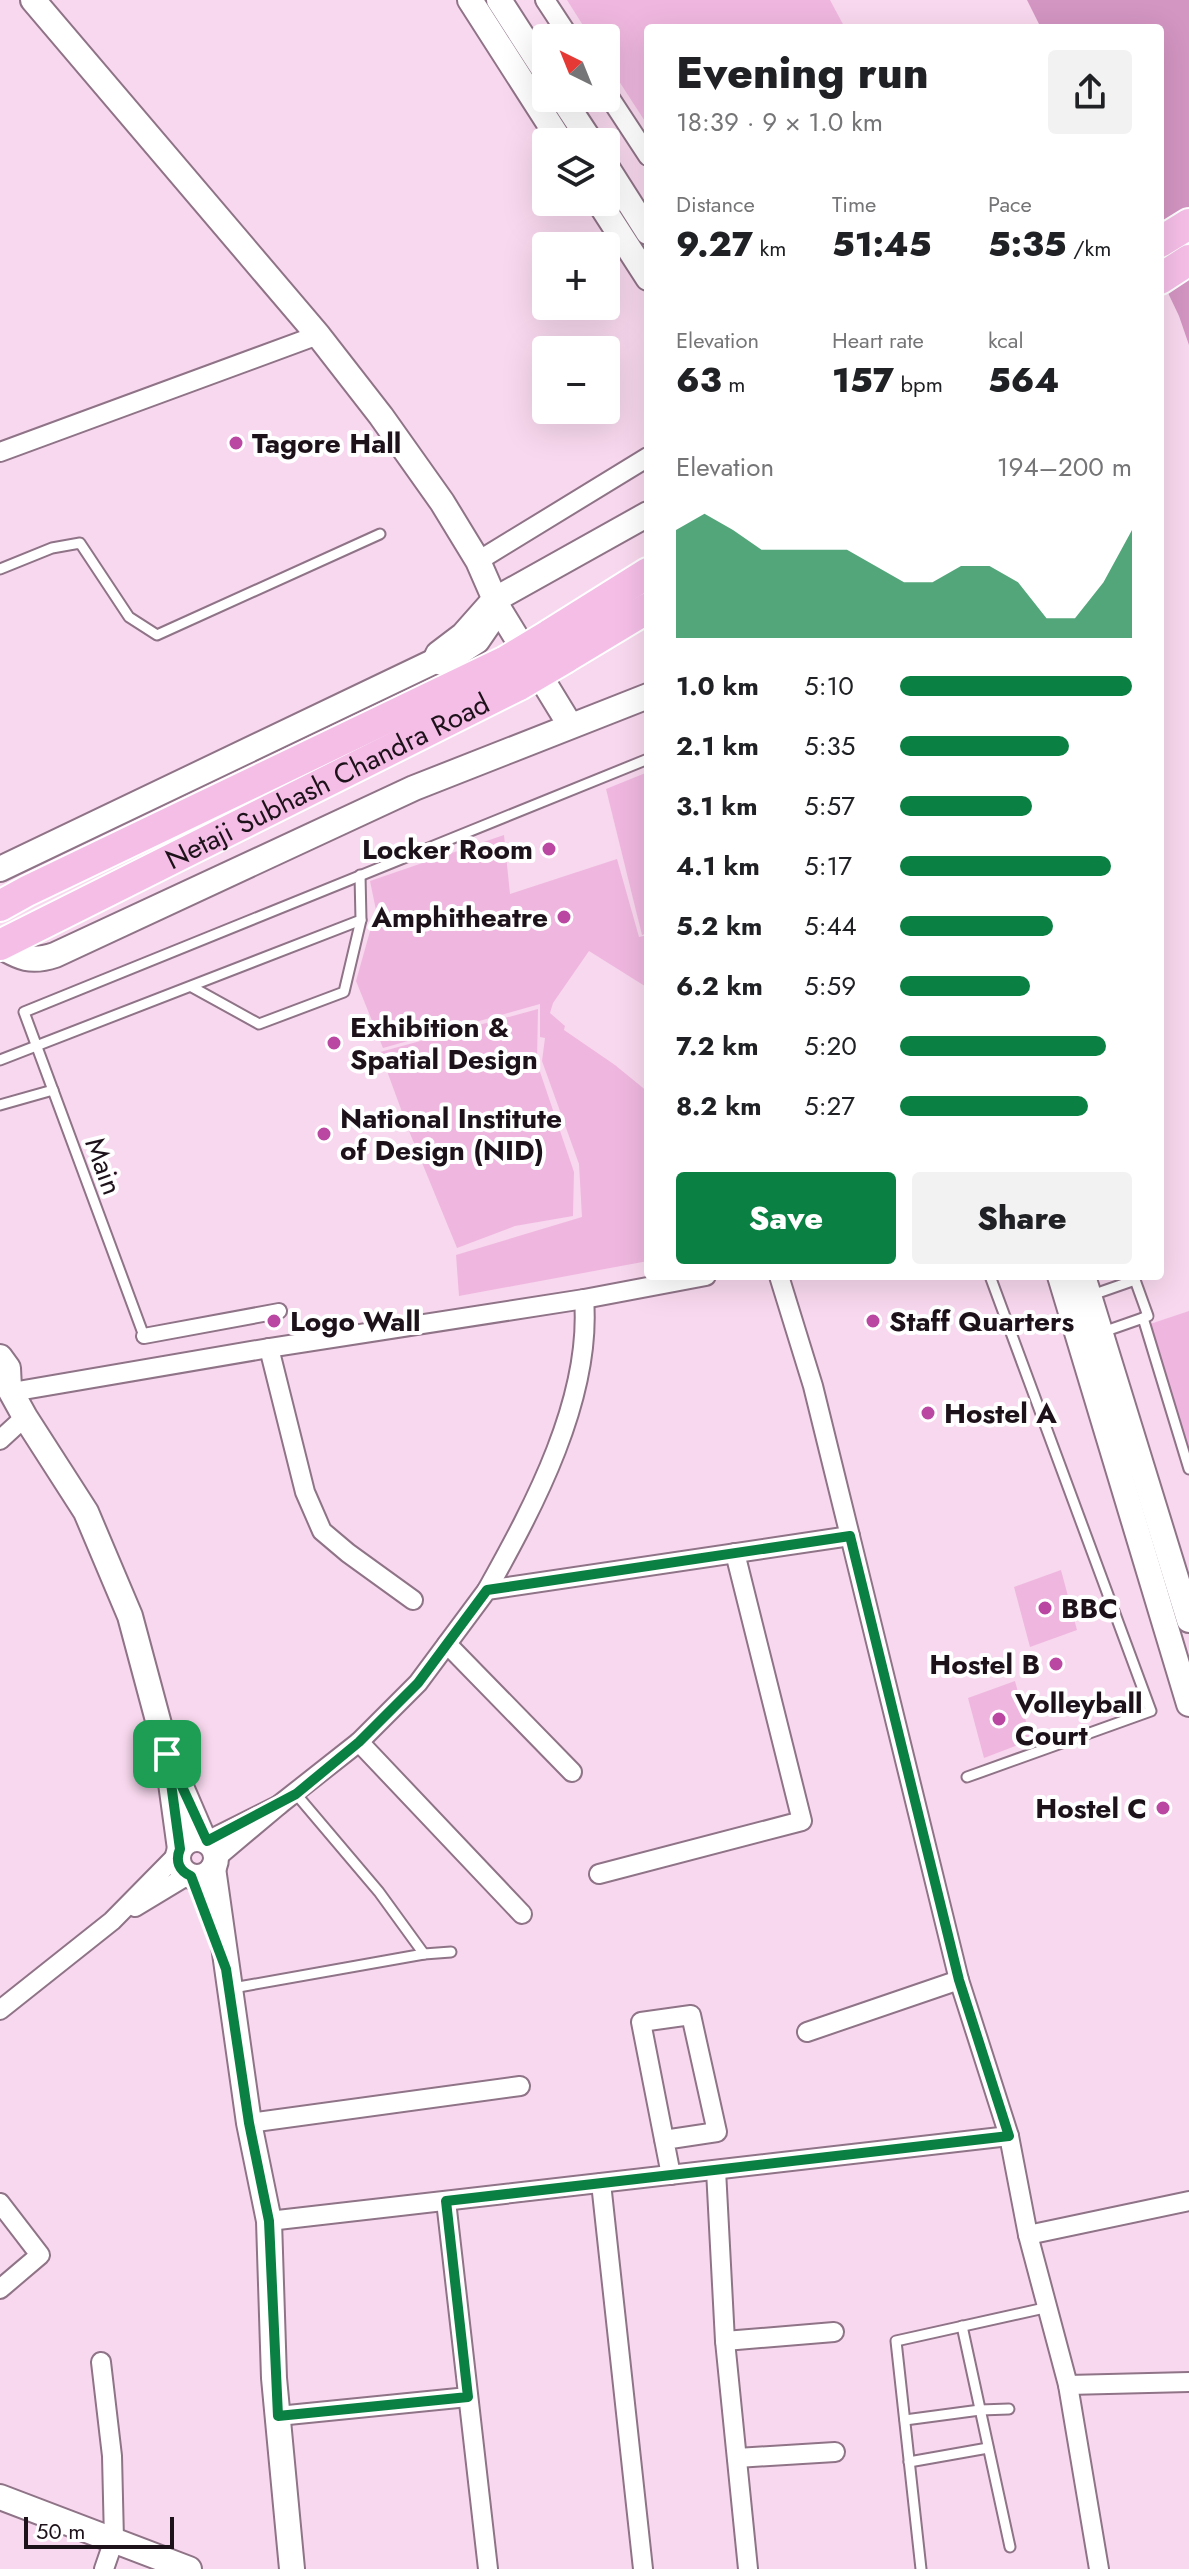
<!DOCTYPE html>
<meta charset="utf-8">
<style>
:root{--surface:#fff;--page:#f2f2f2;--text:#202124;--muted:#757577;--accent:#0b8043}
body{margin:0;font-family:Jost,sans-serif;background:var(--page);color:var(--text);height:100vh;display:flex;flex-direction:column;font-size:30px;white-space:nowrap}
*{box-sizing:border-box;margin:0}
p{font-size:26px;color:var(--muted)}
.icon{flex:none;width:44px;height:44px;fill:none;stroke:currentColor;stroke-width:2;stroke-linecap:round;stroke-linejoin:round}
.map{position:relative;flex:1;overflow:hidden}
.drawer{position:absolute;left:644px;top:24px;width:520px;height:1256px;display:flex;flex-direction:column;background:var(--surface);border-radius:8px;box-shadow:0 8px 32px #0002}
.drawer>*{flex:none}
.needle{width:52px;rotate:317deg}
.buttons{position:absolute;left:532px;top:24px;display:grid;gap:16px}
.buttons a{display:grid;place-items:center;width:88px;height:88px;border-radius:8px;background:var(--surface);box-shadow:0 8px 32px #0002;font-size:40px}
.scale{position:absolute;left:24px;bottom:20px;width:150px;box-sizing:border-box;padding-left:8px;border:4px solid #1d121a;border-top:0;font-size:22px;line-height:28px;white-space:nowrap;color:#1d121a;-webkit-text-stroke:6px #fff;paint-order:stroke}
.pin{position:absolute;display:grid;place-items:center;width:68px;height:68px;color:#fff;margin:-34px;border-radius:16px;box-shadow:0 4px 12px #0006}
.round{display:grid;place-items:center;flex:none;width:84px;height:84px;border-radius:8px;background:var(--page)}
.headline{display:flex;align-items:center;justify-content:space-between;height:136px;padding:0 32px}
h1{font-size:44px;font-weight:800;line-height:60px}
.stats{display:grid;grid-template-columns:repeat(3,1fr);gap:12px;height:136px;padding:8px 32px}
.stats div{display:grid;align-content:center}
.stats b{font-size:34px;font-weight:800}
.stats small{font-size:22px;font-weight:400}
.stats p{font-size:22px}
.chart{height:224px;padding:16px 32px}
.chart p{display:flex;justify-content:space-between}
.chart svg{width:100%;height:144px;margin-top:8px;fill:var(--accent);opacity:.7}
.button{display:flex;gap:16px;margin-top:auto;padding:16px 32px}
.button a{flex:1;height:92px;border-radius:8px;background:var(--accent);color:#fff;font-size:32px;font-weight:800;line-height:92px;text-align:center}
.button a+a{background:var(--page);color:var(--text)}
ul{padding:0 32px;list-style:none;font-size:26px}
li{display:grid;grid-template-columns:128px 96px 1fr;align-items:center;height:60px}
li i{height:20px;border-radius:10px;background:var(--accent)}
.map>svg:first-child{display:block}
</style>
<div class="map">
<svg width="1189" height="2569" viewBox="0 0 1189 2569">
<rect width="100%" height="100%" fill="#f8d8ee"/>
<!-- green -->
<g fill="#efb7df">
<polygon points="567,0 830,0 845,28 648,28 648,126 606,61 606,38 591,38"/>
<polygon points="648,772 648,933 642,935 606,789"/>
<polygon points="504,835 510,894 617,859 639,937 648,935 648,988 589,951 553,1003 550,1013 565,1026 564,1030 615,1065 648,1092 648,1261 459,1296 456,1255 582,1217 579,1164 542,1061 545,1038 540,1037 540,1004 383,1048 356,981 376,910 370,881"/>
<polygon points="538,1009 537,1063 574,1172 573,1216 515,1226 457,1248 409,1131 380,1052"/>
<polygon points="1189,1311 1189,1451 1150,1324"/>
<polygon points="1061,1570 1077,1630 1030,1647 1014,1587"/>
<polygon points="1015,1681 1031,1740 984,1758 968,1698"/>
</g>
<!-- water -->
<polygon fill="#d395c2" points="1027,0 1189,0 1189,345 1179,316 1160,276 1160,28 1041,28"/>
<g fill="none" stroke-linecap="round" stroke-linejoin="round">
<!-- service casing -->
<g stroke="#8f7387" stroke-width="13">
<g id="service">
<polyline points="0,569 52,548 80,543 129,617 157,635 380,534"/>
<polyline points="192,987 259,1024 344,992 361,920"/>
<polyline points="0,1060 361,920 360,875"/>
<polyline points="0,1105 53,1090"/>
<polyline points="1092,1295 1135,1280 1148,1316 1143,1318"/>
<polyline points="1103,1332 1143,1318 1189,1469"/>
<polyline points="144,1336 24,1012 648,759"/>
<polyline points="967,1777 1151,1711 990,1276"/>
<polyline points="296,1794 379,1892 424,1954"/>
<polyline points="233,1988 424,1954 451,1952"/>
<polyline points="962,2326 1010,2547"/>
<polyline points="905,2420 980,2410 1009,2409"/>
<polyline points="909,2462 988,2448"/>
<polyline points="921,2569 896,2341 1049,2307"/>
</g>
</g>
<!-- pedestrian casing -->
<g stroke="#8f7387" stroke-width="18">
<polyline id="pedestrian" points="144,1336 279,1311"/>
</g>
<!-- minor casing -->
<g stroke="#8f7387" stroke-width="22">
<g id="minor">
<polyline points="545,0 570,38"/>
<polyline points="606,92 648,156"/>
<polyline points="0,452 318,335"/>
<polyline points="478,561 648,457"/>
<polyline points="779,1276 813,1386 850,1536"/>
<polyline points="269,1348 305,1492 322,1531 348,1553 413,1600"/>
<polyline points="12,1392 269,1348 584,1299 706,1276"/>
<polyline points="0,1440 25,1417"/>
<path d="M487 1590C534 1506 592 1398 584 1299"/>
<polyline points="447,1644 572,1772"/>
<polyline points="359,1742 522,1914"/>
<polyline points="279,1805 359,1742 418,1683 487,1590 850,1536 959,1980 1009,2136 1028,2235 1068,2385 1099,2569"/>
<polyline points="207,1841 279,1805 216,1858"/>
<polyline points="599,1874 802,1821 735,1553"/>
<polyline points="135,1907 188,1875"/>
<polyline points="0,2010 112,1921 178,1854"/>
<polyline points="807,2032 959,1980"/>
<polyline points="249,2123 520,2086"/>
<polyline points="664,2140 717,2132 691,2015 641,2022 671,2175"/>
<polyline points="716,2170 725,2341 748,2569"/>
<polyline points="601,2183 643,2569"/>
<polyline points="446,2201 488,2569"/>
<polyline points="0,2203 40,2255 0,2289"/>
<polyline points="269,2221 1009,2136"/>
<polyline points="1028,2235 1189,2201"/>
<polyline points="725,2341 834,2332"/>
<polyline points="101,2362 112,2456 114,2540 104,2569"/>
<polyline points="1068,2385 1189,2382"/>
<polyline points="278,2416 468,2397"/>
<polyline points="737,2458 835,2452"/>
</g>
</g>
<!-- tertiary casing -->
<g stroke="#8f7387" stroke-width="28">
<g id="tertiary">
<polyline points="33,0 318,335 381,416 442,502 478,561 499,609 570,725"/>
<polyline points="470,0 561,142"/>
<polyline points="499,0 546,73"/>
<polyline points="562,98 591,142"/>
<polyline points="606,166 648,232"/>
<polyline points="599,202 648,278"/>
<polyline points="499,609 477,641 443,663 435,661 438,654 463,635 494,600 648,514"/>
<polyline points="0,869 435,661"/>
<path d="M0 946C20 958 31 963 55 955L414 788 648 696"/>
<polyline points="1060,1276 1189,1704"/>
<polyline points="1083,1276 1189,1620"/>
<polyline points="0,1357 8,1368 9,1388 25,1417 86,1512 130,1616 167,1754 180,1849"/>
<polyline points="179,1782 204,1840"/>
<circle cx="197" cy="1858" r="19"/>
<polyline points="213,1868 249,2123 269,2221 274,2378 292,2569"/>
<polyline points="0,2497 189,2569"/>
</g>
</g>
<!-- primary casing -->
<g stroke="#fff" stroke-width="34">
<g id="primary">
<polyline points="1160,242 1189,224"/>
<polyline points="1160,279 1189,260"/>
<polyline points="549,635 648,573"/>
<polyline points="565,658 648,608"/>
<polyline points="0,906 27,891 506,661"/>
<path id="s1" d="M0 945 519 685"/>
</g>
</g>
<!-- service -->
<use href="#service" stroke="#fff" stroke-width="9"/>
<!-- pedestrian -->
<use href="#pedestrian" stroke="#fff" stroke-width="14"/>
<!-- minor -->
<use href="#minor" stroke="#fff" stroke-width="18"/>
<!-- tertiary -->
<use href="#tertiary" stroke="#fff" stroke-width="24"/>
<!-- primary -->
<use href="#primary" stroke="#f5bee7" stroke-width="30"/>
<!-- primary-bridge casing -->
<g stroke="#fff" stroke-width="34" stroke-linecap="butt">
<g id="primary-bridge">
<polyline points="506,661 549,635"/>
<polyline points="519,685 565,658"/>
</g>
</g>
<!-- primary-bridge -->
<use href="#primary-bridge" stroke="#f5bee7" stroke-width="30"/>
</g>
<g fill="none" stroke-linecap="round" stroke-linejoin="round">
<!-- route casing -->
<g stroke="#fff" stroke-width="16">
<path id="route" d="M850 1536 959 1980 1009 2136 446 2201 468 2397 278 2416 269 2221 249 2123 226 1969 191 1876C179 1871 175 1861 180 1849L167 1754 207 1841 296 1794 359 1742 418 1683 487 1590Z"/>
</g>
<!-- route -->
<use href="#route" stroke="#0b8043" stroke-width="10"/>
</g>
<!-- markers -->
<g fill="#ba48a2" stroke="#fff" stroke-width="3">
<circle cx="236" cy="443" r="8"/>
<circle cx="549" cy="849" r="8"/>
<circle cx="564" cy="917" r="8"/>
<circle cx="334" cy="1043" r="8"/>
<circle cx="324" cy="1134" r="8"/>
<circle cx="274" cy="1321" r="8"/>
<circle cx="873" cy="1321" r="8"/>
<circle cx="928" cy="1413" r="8"/>
<circle cx="1045" cy="1608" r="8"/>
<circle cx="1056" cy="1664" r="8"/>
<circle cx="999" cy="1719" r="8"/>
<circle cx="1163" cy="1808" r="8"/>
</g>
<g text-anchor="middle" stroke-width="8" stroke-linejoin="round" paint-order="stroke">
<!-- poi labels -->
<g font-size="28" font-weight="bold" fill="#1d121a" stroke="#fff" text-anchor="start">
<text x="252" y="453">Tagore Hall</text>
<text x="533" y="859" text-anchor="end">Locker Room</text>
<text x="548" y="927" text-anchor="end">Amphitheatre</text>
<text x="350" y="1037">Exhibition &amp;<tspan x="350" dy="32">Spatial Design</tspan></text>
<text x="340" y="1128">National Institute<tspan x="340" dy="32">of Design (NID)</tspan></text>
<text x="290" y="1331">Logo Wall</text>
<text x="889" y="1331">Staff Quarters</text>
<text x="944" y="1423">Hostel A</text>
<text x="1061" y="1618">BBC</text>
<text x="1040" y="1674" text-anchor="end">Hostel B</text>
<text x="1015" y="1713">Volleyball<tspan x="1015" dy="32">Court</tspan></text>
<text x="1147" y="1818" text-anchor="end">Hostel C</text>
</g>
<!-- street labels -->
<g font-size="28" fill="#1d121a" stroke="#fff">
<text dy="10" stroke="none"><textPath href="#s1" startOffset="366">Netaji Subhash Chandra Road</textPath></text>
<text transform="translate(104 1166) rotate(70)" y="10">Main</text>
</g>
</g>
</svg>
<div class="buttons">
<a><svg class="needle" viewBox="-14 -14 28 28"><path d="M0-13l5 13h-10z" fill="#e53935"/><path d="M0 13l5-13h-10z" fill="#757577"/></svg></a>
<a><svg class="icon" aria-label="layers" viewBox="0 0 24 24"><path d="M12 4l9 5-9 5-9-5zM3 14l9 5 9-5"/></svg></a>
<a>+</a>
<a>−</a>
</div>
<div class="scale">50 m</div>
<div class="pin" style="left:167px;top:1754px;background:#1e9e55"><svg class="icon" aria-label="arrive" viewBox="0 0 24 24"><path d="M6 21V4h12l-3 4 3 4H6"/></svg></div>
<section class="drawer">
<div class="headline"><div><h1>Evening run</h1><p>18:39 · 9 × 1.0 km</p></div><a class="round"><svg class="icon" aria-label="share" viewBox="0 0 24 24"><path d="M12 15V3M7 8l5-5 5 5M5 13v7h14v-7"/></svg></a></div>
<div class="stats">
<div><p>Distance</p><b>9.27<small> km</small></b></div>
<div><p>Time</p><b>51:45</b></div>
<div><p>Pace</p><b>5:35<small> /km</small></b></div>
</div>
<div class="stats">
<div><p>Elevation</p><b>63<small> m</small></b></div>
<div><p>Heart rate</p><b>157<small> bpm</small></b></div>
<div><p>kcal</p><b>564</b></div>
</div>
<div class="chart"><p><span>Elevation</span>194–200 m</p>
<svg viewBox="0 0 160 44" preserveAspectRatio="none"><path d="M0 44V11L10 6L20 11L30 17L40 17L50 17L60 17L70 22L80 27L90 27L100 22L110 22L120 27L130 38L140 38L150 27L160 11V44z"/></svg>
</div>
<ul>
<li><b>1.0 km</b>5:10<i style="width:100%"></i></li>
<li><b>2.1 km</b>5:35<i style="width:73%"></i></li>
<li><b>3.1 km</b>5:57<i style="width:57%"></i></li>
<li><b>4.1 km</b>5:17<i style="width:91%"></i></li>
<li><b>5.2 km</b>5:44<i style="width:66%"></i></li>
<li><b>6.2 km</b>5:59<i style="width:56%"></i></li>
<li><b>7.2 km</b>5:20<i style="width:89%"></i></li>
<li><b>8.2 km</b>5:27<i style="width:81%"></i></li>
</ul>
<div class="button"><a>Save</a><a>Share</a></div>
</section>
</div>
